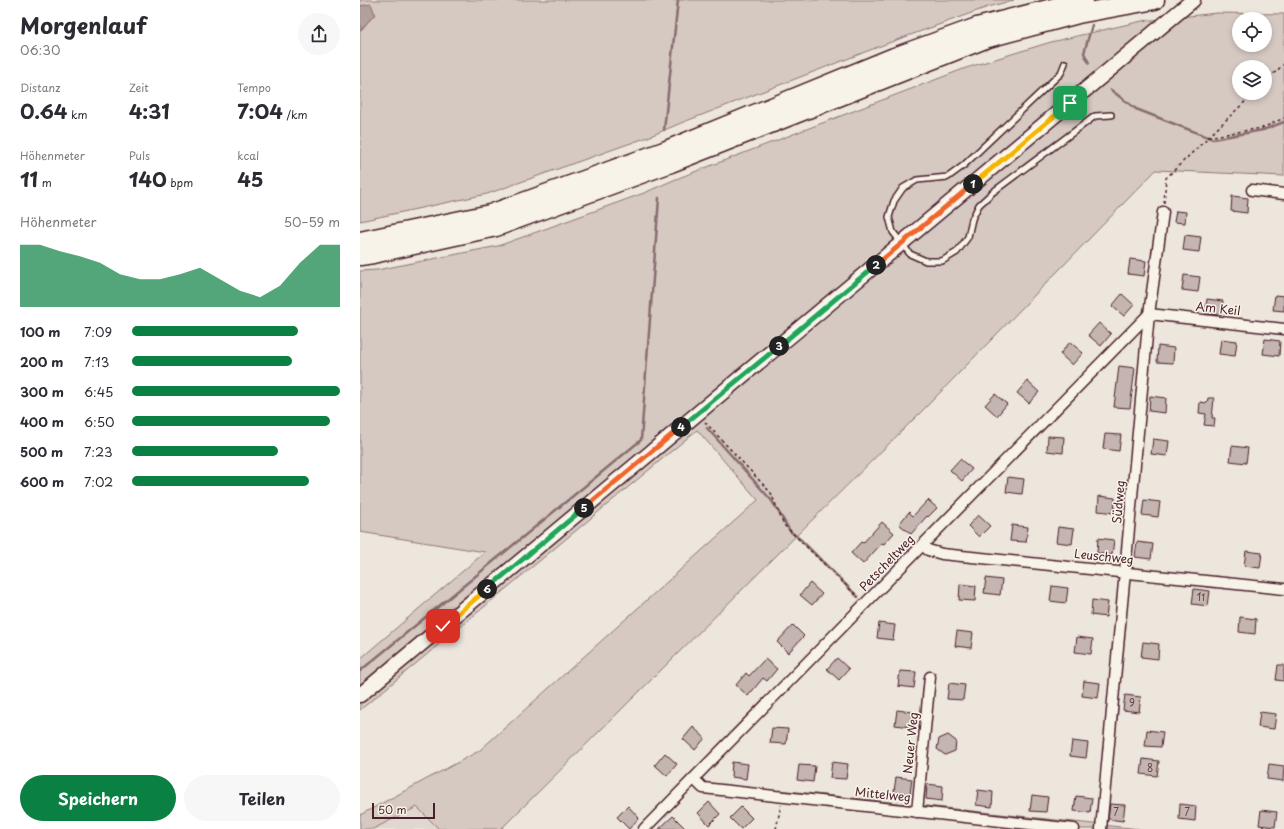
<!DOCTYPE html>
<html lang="de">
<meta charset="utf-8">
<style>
:root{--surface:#fff;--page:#f7f7f7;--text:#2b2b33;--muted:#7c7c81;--accent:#0b8043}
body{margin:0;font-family:"Playpen Sans",sans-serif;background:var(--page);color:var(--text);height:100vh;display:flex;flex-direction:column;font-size:15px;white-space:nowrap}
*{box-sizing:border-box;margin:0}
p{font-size:13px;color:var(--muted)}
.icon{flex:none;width:22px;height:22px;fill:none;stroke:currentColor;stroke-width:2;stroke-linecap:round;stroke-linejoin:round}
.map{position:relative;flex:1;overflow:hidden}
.panel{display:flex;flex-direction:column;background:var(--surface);width:360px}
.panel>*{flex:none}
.controls{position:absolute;left:872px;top:12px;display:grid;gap:8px}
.controls a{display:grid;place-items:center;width:40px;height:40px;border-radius:50%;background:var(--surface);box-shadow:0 2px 6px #0003;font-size:20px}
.scale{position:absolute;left:12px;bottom:10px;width:63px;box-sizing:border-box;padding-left:4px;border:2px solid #4a1f2b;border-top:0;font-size:11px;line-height:14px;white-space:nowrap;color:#4a1f2b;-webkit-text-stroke:3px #f7f3e8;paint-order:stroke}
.pin{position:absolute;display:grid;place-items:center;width:34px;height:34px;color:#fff;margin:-17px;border-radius:8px;box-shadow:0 2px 6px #0006}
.km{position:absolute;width:20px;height:20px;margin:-10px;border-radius:50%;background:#222;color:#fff;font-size:11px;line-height:20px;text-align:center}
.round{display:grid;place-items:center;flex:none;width:42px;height:42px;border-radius:21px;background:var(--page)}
.summary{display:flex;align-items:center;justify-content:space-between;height:68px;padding:0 20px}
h1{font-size:22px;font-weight:700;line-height:30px}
.figures{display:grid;grid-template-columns:repeat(3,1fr);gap:6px;height:68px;padding:4px 20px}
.figures div{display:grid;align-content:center}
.figures b{font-size:20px;font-weight:700}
.figures small{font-size:11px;font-weight:400}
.figures p{font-size:11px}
.chart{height:112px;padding:8px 20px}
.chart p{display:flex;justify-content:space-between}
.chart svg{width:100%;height:72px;margin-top:4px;fill:var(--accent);opacity:.7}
.cta{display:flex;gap:8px;margin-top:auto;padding:8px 20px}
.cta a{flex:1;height:46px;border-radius:24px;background:var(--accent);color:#fff;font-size:16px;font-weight:700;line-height:46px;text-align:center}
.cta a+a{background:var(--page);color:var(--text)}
ul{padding:0 20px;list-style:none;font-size:13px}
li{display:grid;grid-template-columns:64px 48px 1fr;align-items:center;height:30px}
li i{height:10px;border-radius:5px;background:var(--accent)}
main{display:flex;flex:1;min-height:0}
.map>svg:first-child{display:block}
</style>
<main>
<section class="panel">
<div class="summary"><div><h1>Morgenlauf</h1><p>06:30</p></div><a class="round"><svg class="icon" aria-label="share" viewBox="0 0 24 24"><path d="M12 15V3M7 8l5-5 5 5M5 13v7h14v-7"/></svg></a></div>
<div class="figures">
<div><p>Distanz</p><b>0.64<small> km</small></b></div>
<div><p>Zeit</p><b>4:31</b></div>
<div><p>Tempo</p><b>7:04<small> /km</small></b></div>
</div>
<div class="figures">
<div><p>Höhenmeter</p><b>11<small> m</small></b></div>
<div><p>Puls</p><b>140<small> bpm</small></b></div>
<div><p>kcal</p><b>45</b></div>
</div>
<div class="chart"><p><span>Höhenmeter</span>50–59 m</p>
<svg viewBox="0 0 160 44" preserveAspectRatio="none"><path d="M0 44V6L10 6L20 10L30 13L40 17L50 24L60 27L70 27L80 24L90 20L100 27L110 34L120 38L130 31L140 17L150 6L160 6V44z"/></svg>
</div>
<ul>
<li><b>100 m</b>7:09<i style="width:80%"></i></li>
<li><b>200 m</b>7:13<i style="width:77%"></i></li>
<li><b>300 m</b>6:45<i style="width:100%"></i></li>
<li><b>400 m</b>6:50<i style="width:95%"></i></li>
<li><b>500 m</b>7:23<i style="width:70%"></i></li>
<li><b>600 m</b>7:02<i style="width:85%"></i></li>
</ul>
<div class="cta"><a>Speichern</a><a>Teilen</a></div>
</section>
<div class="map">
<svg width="924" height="829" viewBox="0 0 924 829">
<rect width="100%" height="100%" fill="#ece6dd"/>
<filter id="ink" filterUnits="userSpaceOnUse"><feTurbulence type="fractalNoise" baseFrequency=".025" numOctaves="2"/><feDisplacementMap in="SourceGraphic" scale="8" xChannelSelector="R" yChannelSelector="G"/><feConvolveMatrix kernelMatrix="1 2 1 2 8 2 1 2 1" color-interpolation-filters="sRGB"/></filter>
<g filter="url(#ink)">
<!-- built -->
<polygon fill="#e0d7d0" points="57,806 79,829 13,829"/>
<!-- green -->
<g fill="#d5c9c2" stroke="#907476" fill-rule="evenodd">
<polygon points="0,0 654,0 628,7 531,42 321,123 288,137 127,194 0,221 0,31 15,14 1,5 0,6"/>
<path d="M857 13 924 14V176L796 170 566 407 141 829H79L57 807 13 829H0V815L119 751 398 500 337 430 0 710V659L125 552 0 532V271L17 270 138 246 284 193 316 179 606 68 691 42 782 21ZM879 19H905V45H879ZM879 67H905V93H879Z"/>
<polygon points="419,790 779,829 680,829 410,800"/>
</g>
<!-- water -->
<polygon fill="#b39f9d" stroke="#896c6f" points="11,4 15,14 0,31 0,6"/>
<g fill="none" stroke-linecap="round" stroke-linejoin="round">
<!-- stream -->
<g stroke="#896c6f" stroke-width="2.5">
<polyline points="729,63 724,53 732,25"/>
<polyline points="751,90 776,109 853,139 903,130 924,122"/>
<polyline points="304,130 318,0"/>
<polyline points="347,428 412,501 430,531 441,540 498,597"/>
<polyline points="0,671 281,440 299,198"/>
</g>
</g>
<!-- building -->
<g fill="#c4b5b0" stroke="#4a1f2b">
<polygon points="872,196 888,198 887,213 871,211"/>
<polygon points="816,211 826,212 825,223 814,222"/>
<polygon points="825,235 841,237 839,252 823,250"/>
<polygon points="770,259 786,261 784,276 768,274"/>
<polygon points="824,275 840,277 838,292 822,290"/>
<polygon points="762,294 774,305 764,316 752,306"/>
<polygon points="915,295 924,296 924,311 913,310"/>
<polygon points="847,299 863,301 861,315 845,314"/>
<polygon points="739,323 751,334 741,346 728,335"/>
<polygon points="861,339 877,341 875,356 859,354"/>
<polygon points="905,339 920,341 919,356 903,354"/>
<polygon points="710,342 723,353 712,365 700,354"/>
<polygon points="798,346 814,348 813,363 797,362"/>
<polygon points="759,366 775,368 770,408 754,407"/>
<polygon points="667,381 679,392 669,403 657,393"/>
<polygon points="635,394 647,404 637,416 625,405"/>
<polygon points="790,396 806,398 805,413 789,411"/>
<polygon points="848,398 854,398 852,418 855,418 854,426 844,425 846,414 839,413 840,402 847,403"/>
<polygon points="745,434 761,435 759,451 743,449"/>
<polygon points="688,436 704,437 703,453 687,451"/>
<polygon points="793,439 809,441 807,456 791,454"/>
<polygon points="872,446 888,448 886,463 870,461"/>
<polygon points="600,459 612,469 602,481 590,470"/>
<polygon points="648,477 664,479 662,494 646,492"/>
<polygon points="739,496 755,498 754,513 738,511"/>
<polygon points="568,500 577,508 568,517 567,516 551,534 539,524 549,512 553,516"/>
<polygon points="784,500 800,502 798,517 782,515"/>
<polygon points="618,515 630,526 619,537 608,526"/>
<polygon points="522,522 534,533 524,544 522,543 503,564 491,553 501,542 503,543"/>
<polygon points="652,525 668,527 666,542 650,541"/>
<polygon points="698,527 714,529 712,544 696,542"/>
<polygon points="738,538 754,540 752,555 737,553"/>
<polygon points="777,542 793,544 791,559 775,557"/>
<polygon points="886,551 902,553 900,568 884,566"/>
<polygon points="626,578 642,580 640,595 624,593"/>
<polygon points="450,583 462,594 452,605 440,595"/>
<polygon points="600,584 616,586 615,601 599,600"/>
<polygon points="692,586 708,588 706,603 690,601"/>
<polygon points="834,589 850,591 848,606 832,604"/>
<polygon points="732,600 748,602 746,617 731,615"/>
<polygon points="880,617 896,619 895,634 879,632"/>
<polygon points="519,623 535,625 533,640 517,638"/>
<polygon points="433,625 444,636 428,653 417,642"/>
<polygon points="597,631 613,633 611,648 595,646"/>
<polygon points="717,637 733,639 731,654 715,652"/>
<polygon points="783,642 799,644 798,659 781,657"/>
<polygon points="477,658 489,669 479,680 467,669"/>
<polygon points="405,659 417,669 407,681 403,678 388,696 376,685 386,673 389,676"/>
<polygon points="918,665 924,665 924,681 916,680"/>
<polygon points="540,671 556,672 554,688 538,686"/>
<polygon points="724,681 740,683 738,698 722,696"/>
<polygon points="589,683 605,685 603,700 587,699"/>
<polygon points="765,695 781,697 779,712 763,710"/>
<polygon points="537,710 553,712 551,727 535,725"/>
<polygon points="900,712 916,714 914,729 898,727"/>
<polygon points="333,727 345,738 335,750 323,739"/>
<polygon points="412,728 428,729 426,744 410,743"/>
<polygon points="787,730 803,732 801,747 785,746"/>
<polygon points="588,735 596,741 595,751 585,755 577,749 579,739"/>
<polygon points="712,741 728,743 726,758 710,756"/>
<polygon points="305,753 317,764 307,776 295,765"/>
<polygon points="783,759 799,761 797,776 781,774"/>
<polygon points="372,762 388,764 386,779 371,777"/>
<polygon points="472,762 488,764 486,779 470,778"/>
<polygon points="909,764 924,766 923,781 907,779"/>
<polygon points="439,765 455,766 453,782 437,780"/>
<polygon points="536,777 552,779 550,794 534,792"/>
<polygon points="567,784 583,786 582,801 566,799"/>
<polygon points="618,790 633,792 632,807 616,805"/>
<polygon points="672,795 688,797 686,812 670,811"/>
<polygon points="716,796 732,798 730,813 714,811"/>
<polygon points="349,802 360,814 349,825 338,813"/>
<polygon points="750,804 765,805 763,821 748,819"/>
<polygon points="820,804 836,806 835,821 819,819"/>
<polygon points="268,806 279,818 269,829 257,817"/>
<polygon points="381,807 392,818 381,829 370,818"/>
<polygon points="901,810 917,812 915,827 899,825"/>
<polygon points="313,816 326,829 299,829"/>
</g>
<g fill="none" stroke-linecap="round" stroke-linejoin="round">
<!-- lane casing -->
<g stroke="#4a1f2b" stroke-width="8">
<polyline id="lane" points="705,63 701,73 603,166 588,177 557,180 543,188 534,201 529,217 533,232 550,254 566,261 582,261 597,252 608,237 612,219 619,205 633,192 735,116 751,115"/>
</g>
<!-- street casing -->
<g stroke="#4a1f2b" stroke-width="13">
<g id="street">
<polyline points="892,190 924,194"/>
<polyline points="563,545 568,550 582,554 924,589"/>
<polyline points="334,779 343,788 714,829"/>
<polyline points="557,812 570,677"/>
<polyline points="284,829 789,314 924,329"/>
<polyline points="741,829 789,314 803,212"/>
</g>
</g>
<!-- secondary casing -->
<g stroke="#4a1f2b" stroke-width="17">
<polyline id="secondary" points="0,695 833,0"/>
</g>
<!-- highway casing -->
<g stroke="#4a1f2b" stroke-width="21">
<g id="highway">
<polyline points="0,241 130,214 304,151 534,57 617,27 724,0"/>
<polyline points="0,256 13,254 136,227 311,163 628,38 718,14 795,0"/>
</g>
</g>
<!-- path -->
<g stroke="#4a1f2b" stroke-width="1.5" stroke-dasharray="3 3" stroke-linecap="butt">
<polyline points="905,82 924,64"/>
<polyline points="848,137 902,128 924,118"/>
<polyline points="804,203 806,178 894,93"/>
<polyline points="345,422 411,493 424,525 498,597"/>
<polyline points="416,829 421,805"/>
</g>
<!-- lane -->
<use href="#lane" stroke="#f7f3e8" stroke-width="5"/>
<!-- street -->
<use href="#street" stroke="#f7f3e8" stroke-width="10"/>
<!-- secondary -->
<use href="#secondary" stroke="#f7f3e8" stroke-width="14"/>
<!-- highway -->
<use href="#highway" stroke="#f7f3e8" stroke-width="18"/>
</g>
</g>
<g fill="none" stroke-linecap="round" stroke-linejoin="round" filter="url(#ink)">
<!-- split-1 casing -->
<g stroke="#fff" stroke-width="8">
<polyline id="split-1" points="613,184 710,103"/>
</g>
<!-- split-2 casing -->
<g stroke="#fff" stroke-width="8">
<polyline id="split-2" points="516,265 613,184"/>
</g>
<!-- split-3 casing -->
<g stroke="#fff" stroke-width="8">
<polyline id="split-3" points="419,346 516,265"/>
</g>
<!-- split-4 casing -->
<g stroke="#fff" stroke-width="8">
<polyline id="split-4" points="321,427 419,346"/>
</g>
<!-- split-5 casing -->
<g stroke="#fff" stroke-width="8">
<polyline id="split-5" points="224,508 321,427"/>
</g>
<!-- split-6 casing -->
<g stroke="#fff" stroke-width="8">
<polyline id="split-6" points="127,589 224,508"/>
</g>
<!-- split-7 casing -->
<g stroke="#fff" stroke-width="8">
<polyline id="split-7" points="83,626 127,589"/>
</g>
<!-- split-1 -->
<use href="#split-1" stroke="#f5b400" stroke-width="5"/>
<!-- split-2 -->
<use href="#split-2" stroke="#f0652b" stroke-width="5"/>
<!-- split-3 -->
<use href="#split-3" stroke="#22a559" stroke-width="5"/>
<!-- split-4 -->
<use href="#split-4" stroke="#22a559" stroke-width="5"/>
<!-- split-5 -->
<use href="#split-5" stroke="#f0652b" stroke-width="5"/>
<!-- split-6 -->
<use href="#split-6" stroke="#22a559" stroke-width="5"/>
<!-- split-7 -->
<use href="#split-7" stroke="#f5b400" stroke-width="5"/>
</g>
<g text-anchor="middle" stroke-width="3" stroke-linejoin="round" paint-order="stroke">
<!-- number labels -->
<g font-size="10" fill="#68444c">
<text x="841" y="601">11</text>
<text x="772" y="707">9</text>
<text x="790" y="772">8</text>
<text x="756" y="816">7</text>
<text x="827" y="816">7</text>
</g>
<!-- street labels -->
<g font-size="12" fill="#4a1f2b" stroke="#f7f3e8">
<text transform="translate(858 309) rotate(6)" y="4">Am Keil</text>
<text transform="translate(759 502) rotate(-85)" y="4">Südweg</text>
<text transform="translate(744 557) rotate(6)" y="4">Leuschweg</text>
<text transform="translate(527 563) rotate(-46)" y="4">Petscheltweg</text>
<text transform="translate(551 743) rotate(-84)" y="4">Neuer Weg</text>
<text transform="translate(523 795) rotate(6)" y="4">Mittelweg</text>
</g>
</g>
</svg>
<div class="controls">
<a><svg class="icon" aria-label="locate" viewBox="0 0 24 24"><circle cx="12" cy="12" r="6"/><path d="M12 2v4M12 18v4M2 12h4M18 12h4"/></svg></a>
<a><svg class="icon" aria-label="layers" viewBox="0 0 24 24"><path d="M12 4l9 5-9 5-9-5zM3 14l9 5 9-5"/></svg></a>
</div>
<div class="scale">50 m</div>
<div class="pin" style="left:710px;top:103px;background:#1e9e55"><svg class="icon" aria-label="arrive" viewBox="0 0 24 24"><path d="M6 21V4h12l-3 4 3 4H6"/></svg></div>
<div class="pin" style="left:83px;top:626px;background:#d93025"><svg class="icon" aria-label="check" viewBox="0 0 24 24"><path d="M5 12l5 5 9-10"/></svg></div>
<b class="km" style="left:613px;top:184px">1</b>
<b class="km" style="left:516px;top:265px">2</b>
<b class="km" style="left:419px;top:346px">3</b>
<b class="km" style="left:321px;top:427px">4</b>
<b class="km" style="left:224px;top:508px">5</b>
<b class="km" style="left:127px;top:589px">6</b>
</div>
</main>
